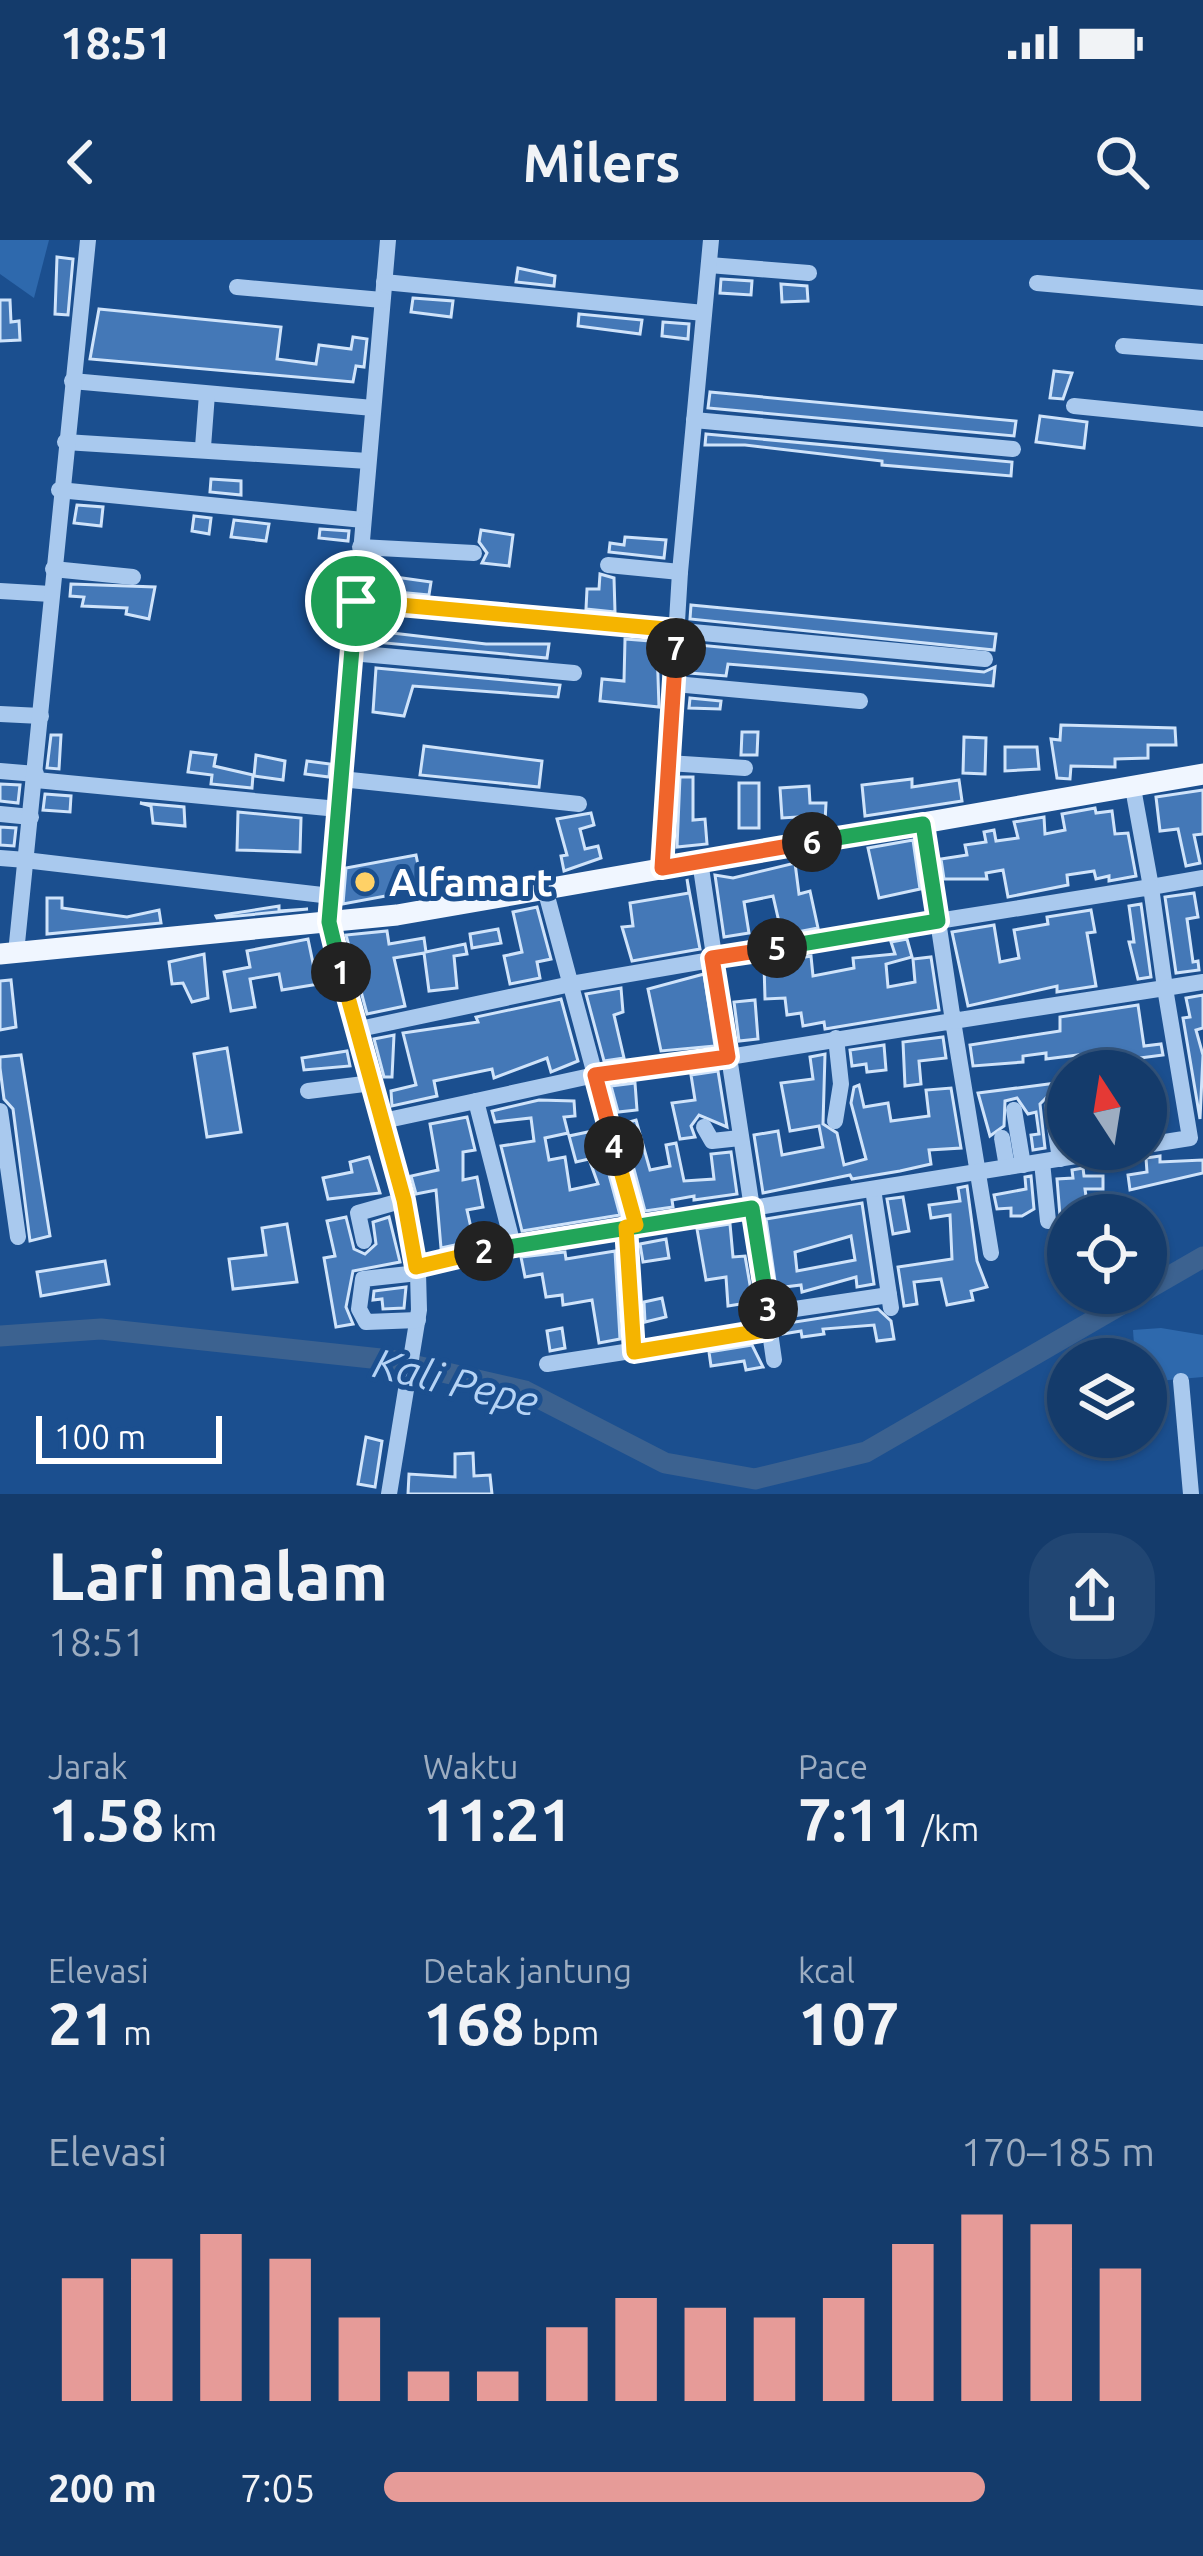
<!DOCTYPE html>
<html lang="id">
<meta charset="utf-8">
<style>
:root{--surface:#143b6b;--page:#214673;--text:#f1f3f6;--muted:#9dadc1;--line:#33557e;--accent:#e69b98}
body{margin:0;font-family:Ubuntu,sans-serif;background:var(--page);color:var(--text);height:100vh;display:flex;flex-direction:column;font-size:45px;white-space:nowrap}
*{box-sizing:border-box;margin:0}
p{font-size:39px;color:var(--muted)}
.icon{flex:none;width:66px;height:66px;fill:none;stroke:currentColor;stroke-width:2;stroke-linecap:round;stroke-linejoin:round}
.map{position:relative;height:1254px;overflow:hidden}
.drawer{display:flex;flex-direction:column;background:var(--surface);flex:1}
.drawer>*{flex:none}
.needle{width:78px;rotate:348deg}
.controls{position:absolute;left:1047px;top:810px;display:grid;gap:24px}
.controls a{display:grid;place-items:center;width:120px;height:120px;border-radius:50%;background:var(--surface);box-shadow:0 3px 9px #0004,0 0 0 3px var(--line);font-size:60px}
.scale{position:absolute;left:36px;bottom:30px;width:186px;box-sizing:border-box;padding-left:12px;border:6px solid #fff;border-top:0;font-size:33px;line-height:42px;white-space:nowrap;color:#fff;-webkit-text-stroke:9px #1b4f8f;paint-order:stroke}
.pin{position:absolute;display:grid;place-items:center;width:102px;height:102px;color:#fff;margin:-51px;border:6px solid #fff;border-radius:50%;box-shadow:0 3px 12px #0007}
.km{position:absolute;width:60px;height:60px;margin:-30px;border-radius:50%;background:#222;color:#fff;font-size:33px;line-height:60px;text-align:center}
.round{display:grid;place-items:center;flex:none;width:126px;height:126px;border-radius:48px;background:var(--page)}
.overview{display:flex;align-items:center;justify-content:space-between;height:204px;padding:0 48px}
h1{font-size:66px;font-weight:700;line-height:90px}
.metrics{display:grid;grid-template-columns:repeat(3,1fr);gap:18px;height:204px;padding:12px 48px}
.metrics div{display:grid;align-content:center}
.metrics b{font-size:60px;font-weight:700}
.metrics small{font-size:33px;font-weight:400}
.metrics p{font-size:33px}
.chart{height:336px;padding:24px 48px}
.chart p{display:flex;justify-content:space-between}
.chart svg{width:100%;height:216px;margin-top:12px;stroke:var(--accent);stroke-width:6}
ul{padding:0 48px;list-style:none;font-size:39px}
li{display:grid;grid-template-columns:192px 144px 1fr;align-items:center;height:90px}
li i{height:30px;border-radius:15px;background:var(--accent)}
.status{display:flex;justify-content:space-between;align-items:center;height:84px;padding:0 60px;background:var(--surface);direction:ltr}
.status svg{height:33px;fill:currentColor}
header{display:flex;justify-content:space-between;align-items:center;height:156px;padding:0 48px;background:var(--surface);font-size:54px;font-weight:700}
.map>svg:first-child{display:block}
</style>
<div class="status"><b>18:51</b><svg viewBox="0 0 49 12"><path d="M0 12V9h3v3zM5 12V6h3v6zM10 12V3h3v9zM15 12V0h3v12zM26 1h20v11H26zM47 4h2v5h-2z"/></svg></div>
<header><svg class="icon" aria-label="back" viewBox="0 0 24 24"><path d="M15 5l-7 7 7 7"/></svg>Milers<svg class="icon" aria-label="search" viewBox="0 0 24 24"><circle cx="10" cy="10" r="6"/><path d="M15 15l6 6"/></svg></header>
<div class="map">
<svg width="1203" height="1254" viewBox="0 0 1203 1254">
<rect width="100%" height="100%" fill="#1b4f8f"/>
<!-- green -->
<g fill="#2e69ad">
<polygon points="0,0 49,0 34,58 0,34"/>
<polygon points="1161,1088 1203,1095 1203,1137 1146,1142 1146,1119 1135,1119 1133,1090"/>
</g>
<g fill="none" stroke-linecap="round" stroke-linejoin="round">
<!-- river -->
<g stroke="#3c6290" stroke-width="21">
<polyline points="1146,1050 1203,1017"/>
<polyline points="0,1096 101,1089 390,1120 525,1151 665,1223 755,1239 866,1212 1141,1053"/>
</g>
</g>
<!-- building -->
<g fill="#4478b7" stroke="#cfe3fa" stroke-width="3" fill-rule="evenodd">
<polygon points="57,17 73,19 68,75 55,74"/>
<polygon points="518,28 555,36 554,46 516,42"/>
<polygon points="721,39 752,41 751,55 720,53"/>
<polygon points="781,44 807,46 808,61 782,62"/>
<polygon points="413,58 453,61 451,77 411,72"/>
<polygon points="0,60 10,60 11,82 19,81 20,100 0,101"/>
<polygon points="99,69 281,87 277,119 316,124 319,105 351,109 353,97 367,99 364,127 356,126 353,142 90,119"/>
<polygon points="579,74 642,80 640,94 578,86"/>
<polygon points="663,82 689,84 688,99 662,96"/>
<polygon points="1054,131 1072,133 1063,159 1050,158"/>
<polygon points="710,152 1016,181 1014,196 708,168"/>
<polygon points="1040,176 1087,182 1084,208 1036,202"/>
<polygon points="706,194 1012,222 1011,236 882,225 882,221 745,205 705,205"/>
<polygon points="211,239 241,241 241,255 210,252"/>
<polygon points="77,265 103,267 101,286 74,283"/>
<polygon points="194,276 211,278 209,294 192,291"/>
<polygon points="234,280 269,284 266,301 231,297"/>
<polygon points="320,289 349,291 348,301 319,298"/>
<polygon points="481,290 513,295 509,326 482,323 487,313 479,302"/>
<polygon points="625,297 666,300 664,318 609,312 610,303 624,305"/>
<polygon points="600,334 614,338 615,372 586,369 587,349 599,349"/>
<polygon points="388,336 431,342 429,355 386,351"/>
<polygon points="316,340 342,343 341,359 315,357"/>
<polygon points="71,344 155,347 149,379 126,374 127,368 82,366 84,357 70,356"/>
<polygon points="691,365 996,394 994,410 690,379"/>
<polygon points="375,391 486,404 549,404 547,418 374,402"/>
<polygon points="625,399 663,402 657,406 659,467 600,461 602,439 624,441"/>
<polygon points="688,404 984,432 995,427 993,446 728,424 726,436 690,433"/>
<polygon points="376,428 560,445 558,457 413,446 404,476 373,472"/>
<polygon points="690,458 721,461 720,469 689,468"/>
<polygon points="1061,485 1175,488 1176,505 1148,505 1148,518 1115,519 1115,527 1071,526 1070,539 1057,538 1051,499 1060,500"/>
<polygon points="742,492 758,492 757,515 741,515"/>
<polygon points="51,495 61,495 59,529 47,528"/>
<polygon points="964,497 986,498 985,534 963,533"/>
<polygon points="424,506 542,521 539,547 420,535"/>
<polygon points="1005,507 1037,507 1039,529 1005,531"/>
<polygon points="191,512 216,515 214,526 253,535 252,548 211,544 212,535 188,532"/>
<polygon points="256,515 285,521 283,540 254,536"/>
<polygon points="307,521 330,524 329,537 305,534"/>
<polygon points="680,537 693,537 693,580 705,579 707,604 677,607"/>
<polygon points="912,539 912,547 959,540 962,561 865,576 862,545"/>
<rect x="739" y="543" width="20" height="45"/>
<polygon points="0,544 20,545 18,563 0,561"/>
<polygon points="809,546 810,563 826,563 825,582 813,582 813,576 782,578 780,548"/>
<polygon points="1203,550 1203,594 1194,595 1200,623 1186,626 1178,589 1160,591 1156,557"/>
<polygon points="45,554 71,556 70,572 43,570"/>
<polygon points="140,563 184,567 185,586 153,583 151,566"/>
<polygon points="1095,568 1096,573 1112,571 1115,594 1128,593 1136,636 1109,641 1109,636 1096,639 1094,631 1067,635 1068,645 1008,657 1003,630 986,633 987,639 944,639 941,619 967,615 965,605 986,602 984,592 994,590 996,601 1018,598 1014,582 1044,577 1045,594 1065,590 1062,574"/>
<polygon points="238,572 301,578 300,612 237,610"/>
<polygon points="591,573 594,585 580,589 585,609 598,606 601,618 564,631 561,616 567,615 557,579"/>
<polygon points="0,587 16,588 14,606 0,605"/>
<polygon points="913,600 920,649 879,658 868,608"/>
<polygon points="416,615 423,649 343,664 346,628"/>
<polygon points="795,623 799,654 810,651 818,688 782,695 773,656 744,662 749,693 724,697 715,635 733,638"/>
<polygon points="687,639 700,709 632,721 622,687 633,686 630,663 689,653"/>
<polygon points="1194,653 1198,677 1187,679 1193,722 1198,721 1199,730 1176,733 1165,657"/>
<polygon points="47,658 62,658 62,668 127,677 159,670 161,683 47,694"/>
<polygon points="1141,664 1151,737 1138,739 1129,702 1134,702 1129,666"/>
<polygon points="279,666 279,671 308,669 217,678 216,676"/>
<polygon points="537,667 551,719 537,722 540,738 510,744 504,716 522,712 513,672"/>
<polygon points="1091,670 1095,692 1087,693 1096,746 1057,752 1057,746 968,766 952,692 994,685 1000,722 1019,718 1014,690 1048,684 1047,677"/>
<polygon points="498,689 501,703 472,708 470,694"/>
<polygon points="387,691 389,704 424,698 426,712 465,704 467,714 454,716 457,748 429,751 424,713 394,718 405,766 367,774 346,695"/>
<polygon points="308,699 314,728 327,725 331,742 282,750 279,734 250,739 255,767 231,771 224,732 250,727 247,711"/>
<polygon points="907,699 912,717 886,724 888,747 915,742 913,719 931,717 939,770 825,789 824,782 803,786 801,773 787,775 785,758 765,759 764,724 811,716 813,736 854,728 853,718 895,714 891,702"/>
<polygon points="204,714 208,758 192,762 183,743 172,744 169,722"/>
<polygon points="704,734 715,806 661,811 648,749"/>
<polygon points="11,740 16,787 0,790 0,741"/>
<polygon points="621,748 623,772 614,775 624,818 604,821 586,754"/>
<polygon points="1203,755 1203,788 1196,790 1203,815 1200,879 1183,778 1190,777 1186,758"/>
<polygon points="561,759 578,821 551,832 547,818 494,838 492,829 434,841 437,856 392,866 391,851 416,845 403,793 478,782 476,777"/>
<polygon points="755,760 758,799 739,801 734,762"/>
<polygon points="1138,765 1144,806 1161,804 1163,815 1079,826 1078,815 1046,819 1046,813 1023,816 1023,822 973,826 970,805 1060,791 1060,777"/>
<polygon points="394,795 392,837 384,837 374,799"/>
<polygon points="943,797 946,818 919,821 921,844 905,846 903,802"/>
<polygon points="884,805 886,830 867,832 866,824 852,826 850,810"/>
<polygon points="227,808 241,892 207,897 194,814"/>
<polygon points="347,811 350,826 304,830 302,818"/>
<polygon points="825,814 823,884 837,893 844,925 866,919 851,863 854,847 859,845 864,867 888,863 891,881 929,876 926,850 951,848 961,908 929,910 931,924 900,931 852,939 850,935 763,953 754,895 778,891 782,915 823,907 819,886 790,891 781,843 813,839 810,817"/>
<polygon points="21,815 50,996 30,1001 13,869 4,859 0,828 0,817"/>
<polygon points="718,831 727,887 699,875 691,886 695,897 680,899 672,863 695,860 691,835"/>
<polygon points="1064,842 1068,887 1061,858 1049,855 1040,864 1045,908 1033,910 1031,895 1039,894 1036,872 1028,874 1017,858 1005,861 1004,886 990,896 978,853"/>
<polygon points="635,843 637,870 618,872 611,846"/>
<polygon points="1164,852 1168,870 1154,873 1156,886 1146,887 1146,855"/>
<polygon points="539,860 574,861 575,876 564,877 568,893 545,898 549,920 565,917 570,950 598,944 589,919 576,922 569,896 597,890 620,975 522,991 501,906 534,901 531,878 495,882 492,871"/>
<polygon points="467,877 475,910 463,912 463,940 477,937 483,967 467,970 474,1001 441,1008 436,950 416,954 411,936 438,930 430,884"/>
<polygon points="636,880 650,930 670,926 666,905 676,903 684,941 714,939 711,914 731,912 737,954 694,960 694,956 672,960 673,967 645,971 622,884"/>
<polygon points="1160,916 1160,922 1203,920 1203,933 1130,950 1128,935 1147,932 1146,918"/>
<polygon points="369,917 380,953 328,959 323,938 352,932 350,922"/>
<polygon points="1083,928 1084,936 1103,936 1103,949 1085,949 1088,970 1060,976 1057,939 1073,938 1072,930"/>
<polygon points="1031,936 1034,969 1022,976 1011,976 1011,968 997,969 994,955 1026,949 1025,937"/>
<polygon points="967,946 977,1021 987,1047 971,1051 973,1060 947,1065 941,1039 914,1042 917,1064 904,1066 898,1027 952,1019 950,975 931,978 929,965 960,961 958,948"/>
<polygon points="903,957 909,991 893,994 887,959"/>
<path d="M862 963 874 1044 857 1047 856 1037 802 1052 801 1045 776 1048 766 979ZM851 996 855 1020 797 1031 795 1012Z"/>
<polygon points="346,977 354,1009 365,1014 376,1004 373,982 389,977 400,1022 353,1031 346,1067 353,1084 336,1087 324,1018 335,1016 327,981"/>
<polygon points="287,984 297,1042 233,1049 229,1019 266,1015 262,988"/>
<polygon points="730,984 733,1017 745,1016 753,1062 728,1066 726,1037 706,1040 697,989"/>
<polygon points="666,999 669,1018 643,1022 640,1004"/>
<polygon points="615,1011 620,1099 599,1103 592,1060 563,1065 562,1055 546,1057 542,1034 525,1037 521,1017 565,1012 566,1019"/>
<polygon points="105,1021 109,1044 41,1056 37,1032"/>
<polygon points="406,1047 404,1068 383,1069 382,1059 373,1060 374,1051"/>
<polygon points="662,1058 666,1077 645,1082 644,1062"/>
<polygon points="878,1069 891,1081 894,1099 877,1101 874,1085 823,1089 824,1094 802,1097 801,1091 783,1094 782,1084"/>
<polygon points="562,1088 565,1108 550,1111 547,1091"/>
<polygon points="752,1105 763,1127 746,1130 744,1121 711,1126 709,1112"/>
<polygon points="366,1197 382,1201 375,1247 358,1244"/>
<polygon points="473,1213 474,1236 490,1235 492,1254 408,1254 409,1234 455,1237 455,1214"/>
</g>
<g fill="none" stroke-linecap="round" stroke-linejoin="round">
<!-- minor -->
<g stroke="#a9c9ee" stroke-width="16">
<polyline points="388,0 329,682 404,960 418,1033 419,1070 389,1254"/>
<polyline points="709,25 809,33"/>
<polyline points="384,42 704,73"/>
<polyline points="1037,43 1203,58"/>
<polyline points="237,47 382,60"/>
<polyline points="1123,106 1203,112"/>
<polyline points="72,141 373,168"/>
<polyline points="1074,166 1203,179"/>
<polyline points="694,180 1013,209"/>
<polyline points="65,202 368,221"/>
<polyline points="203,207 207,154"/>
<polyline points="59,250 363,280"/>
<polyline points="360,307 474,313"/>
<polyline points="608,325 680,332"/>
<polyline points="53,329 133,337"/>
<polyline points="0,351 51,354"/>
<polyline points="356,361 985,419"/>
<polyline points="351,413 574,433"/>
<polyline points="675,444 860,461"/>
<polyline points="0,474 41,476"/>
<polyline points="668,523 745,528"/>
<polyline points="0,531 36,534"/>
<polyline points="341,539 579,564"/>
<polyline points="36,540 338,569"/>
<polyline points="1133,548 1151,647 1203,638"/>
<polyline points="0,574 31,577"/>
<polyline points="0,618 26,620"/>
<polyline points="33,621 331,656"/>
<polyline points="700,621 729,817 953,781 991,1013"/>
<polyline points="662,628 680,332 711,0"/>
<polygon points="1151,647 1165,748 953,781 938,681"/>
<polyline points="545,649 595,835 729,817 752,968 636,985"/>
<polyline points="16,713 88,0"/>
<polyline points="355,790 571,744 938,681 923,584"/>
<polyline points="308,851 372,843"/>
<polyline points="476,861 595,835 636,985 513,1005"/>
<polyline points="1052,867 1060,919"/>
<polyline points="1014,870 1023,925"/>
<polyline points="0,871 18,997"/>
<polyline points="383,881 476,861 513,1005 416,1027"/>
<polyline points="835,881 841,844 836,798"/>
<polyline points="704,887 712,901 740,898"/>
<polyline points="1002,898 1007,927"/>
<polyline points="1146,905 1190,898 1165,748 1203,742"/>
<polyline points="1042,922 1048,981"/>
<polyline points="873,949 891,1068"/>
<polyline points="626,987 634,1112"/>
<polyline points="364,1001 358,973 404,960"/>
<polyline points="768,1073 889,1055"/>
<polyline points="418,1080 366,1082 359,1069 363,1039 418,1033"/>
<polyline points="774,1120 752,968 1120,909"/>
<polyline points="547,1124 767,1090"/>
<polyline points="1181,1141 1191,1254"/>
</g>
<!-- major -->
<polyline stroke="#f0f6ff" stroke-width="21" points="0,714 397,675 1203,534"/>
</g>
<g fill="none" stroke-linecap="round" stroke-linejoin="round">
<!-- split-1 casing -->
<g stroke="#fff" stroke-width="24">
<polyline id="split-1" points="341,732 329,682 356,361"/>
</g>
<!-- split-2 casing -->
<g stroke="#fff" stroke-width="24">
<polyline id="split-2" points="341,732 404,960 416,1027 484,1011"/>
</g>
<!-- split-3 casing -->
<g stroke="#fff" stroke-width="24">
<polyline id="split-3" points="484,1011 752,968 768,1069"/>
</g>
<!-- split-4 casing -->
<g stroke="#fff" stroke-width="24">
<polyline id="split-4" points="614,906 636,985 626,987 634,1112 767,1090 768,1069"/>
</g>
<!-- split-5 casing -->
<g stroke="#fff" stroke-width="24">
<polyline id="split-5" points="614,906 595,835 728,817 712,718 777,708"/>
</g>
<!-- split-6 casing -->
<g stroke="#fff" stroke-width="24">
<polyline id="split-6" points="777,708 938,681 923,584 812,602"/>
</g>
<!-- split-7 casing -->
<g stroke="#fff" stroke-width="24">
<polyline id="split-7" points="676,408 662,628 812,602"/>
</g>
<!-- split-8 casing -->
<g stroke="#fff" stroke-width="24">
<polyline id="split-8" points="356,361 677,390 676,408"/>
</g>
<!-- split-1 -->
<use href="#split-1" stroke="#22a559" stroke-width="15"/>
<!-- split-2 -->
<use href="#split-2" stroke="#f5b400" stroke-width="15"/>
<!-- split-3 -->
<use href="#split-3" stroke="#22a559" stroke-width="15"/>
<!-- split-4 -->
<use href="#split-4" stroke="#f5b400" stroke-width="15"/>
<!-- split-5 -->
<use href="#split-5" stroke="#f0652b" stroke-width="15"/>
<!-- split-6 -->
<use href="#split-6" stroke="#22a559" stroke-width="15"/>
<!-- split-7 -->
<use href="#split-7" stroke="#f0652b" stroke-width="15"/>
<!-- split-8 -->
<use href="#split-8" stroke="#f5b400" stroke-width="15"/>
</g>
<!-- markers -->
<circle fill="#ffd166" stroke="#1b4f8f" stroke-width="4.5" cx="365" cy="642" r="12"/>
<g text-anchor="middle" stroke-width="10" stroke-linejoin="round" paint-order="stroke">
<!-- poi labels -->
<g font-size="39" font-weight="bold" fill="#fff" stroke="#1b4f8f" text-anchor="start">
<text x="389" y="656">Alfamart</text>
</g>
<!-- water labels -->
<g font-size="42" font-style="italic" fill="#b5d3f5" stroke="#1b4f8f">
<text transform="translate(456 1142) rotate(14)" y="15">Kali Pepe</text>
</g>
</g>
</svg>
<div class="controls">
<a><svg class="needle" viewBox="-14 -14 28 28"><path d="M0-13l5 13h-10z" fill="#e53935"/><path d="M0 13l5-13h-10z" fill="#9dadc1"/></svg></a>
<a><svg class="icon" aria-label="locate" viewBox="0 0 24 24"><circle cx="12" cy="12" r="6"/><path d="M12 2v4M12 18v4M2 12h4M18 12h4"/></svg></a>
<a><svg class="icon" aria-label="layers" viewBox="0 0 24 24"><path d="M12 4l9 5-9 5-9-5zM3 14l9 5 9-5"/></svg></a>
</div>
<div class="scale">100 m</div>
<div class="pin" style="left:356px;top:361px;background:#1e9e55"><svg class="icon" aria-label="arrive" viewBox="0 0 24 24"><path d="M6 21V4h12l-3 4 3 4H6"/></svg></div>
<b class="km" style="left:341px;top:732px">1</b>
<b class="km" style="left:484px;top:1011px">2</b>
<b class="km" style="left:768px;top:1069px">3</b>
<b class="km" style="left:614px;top:906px">4</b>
<b class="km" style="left:777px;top:708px">5</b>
<b class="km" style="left:812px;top:602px">6</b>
<b class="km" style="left:676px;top:408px">7</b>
</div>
<section class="drawer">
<div class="overview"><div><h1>Lari malam</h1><p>18:51</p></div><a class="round"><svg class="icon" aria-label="share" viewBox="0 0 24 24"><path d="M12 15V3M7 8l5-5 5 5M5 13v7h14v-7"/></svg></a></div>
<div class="metrics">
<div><p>Jarak</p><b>1.58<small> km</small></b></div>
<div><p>Waktu</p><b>11:21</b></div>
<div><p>Pace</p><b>7:11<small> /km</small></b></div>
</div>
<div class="metrics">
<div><p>Elevasi</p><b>21<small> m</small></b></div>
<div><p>Detak jantung</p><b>168<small> bpm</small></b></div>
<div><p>kcal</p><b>107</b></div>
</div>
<div class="chart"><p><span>Elevasi</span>170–185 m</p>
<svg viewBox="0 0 160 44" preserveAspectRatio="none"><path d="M5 44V19M15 44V15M25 44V10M35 44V15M45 44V27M55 44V38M65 44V38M75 44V29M85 44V23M95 44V25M105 44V27M115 44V23M125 44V12M135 44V6M145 44V8M155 44V17"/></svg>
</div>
<ul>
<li><b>200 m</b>7:05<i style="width:78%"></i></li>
</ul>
</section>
